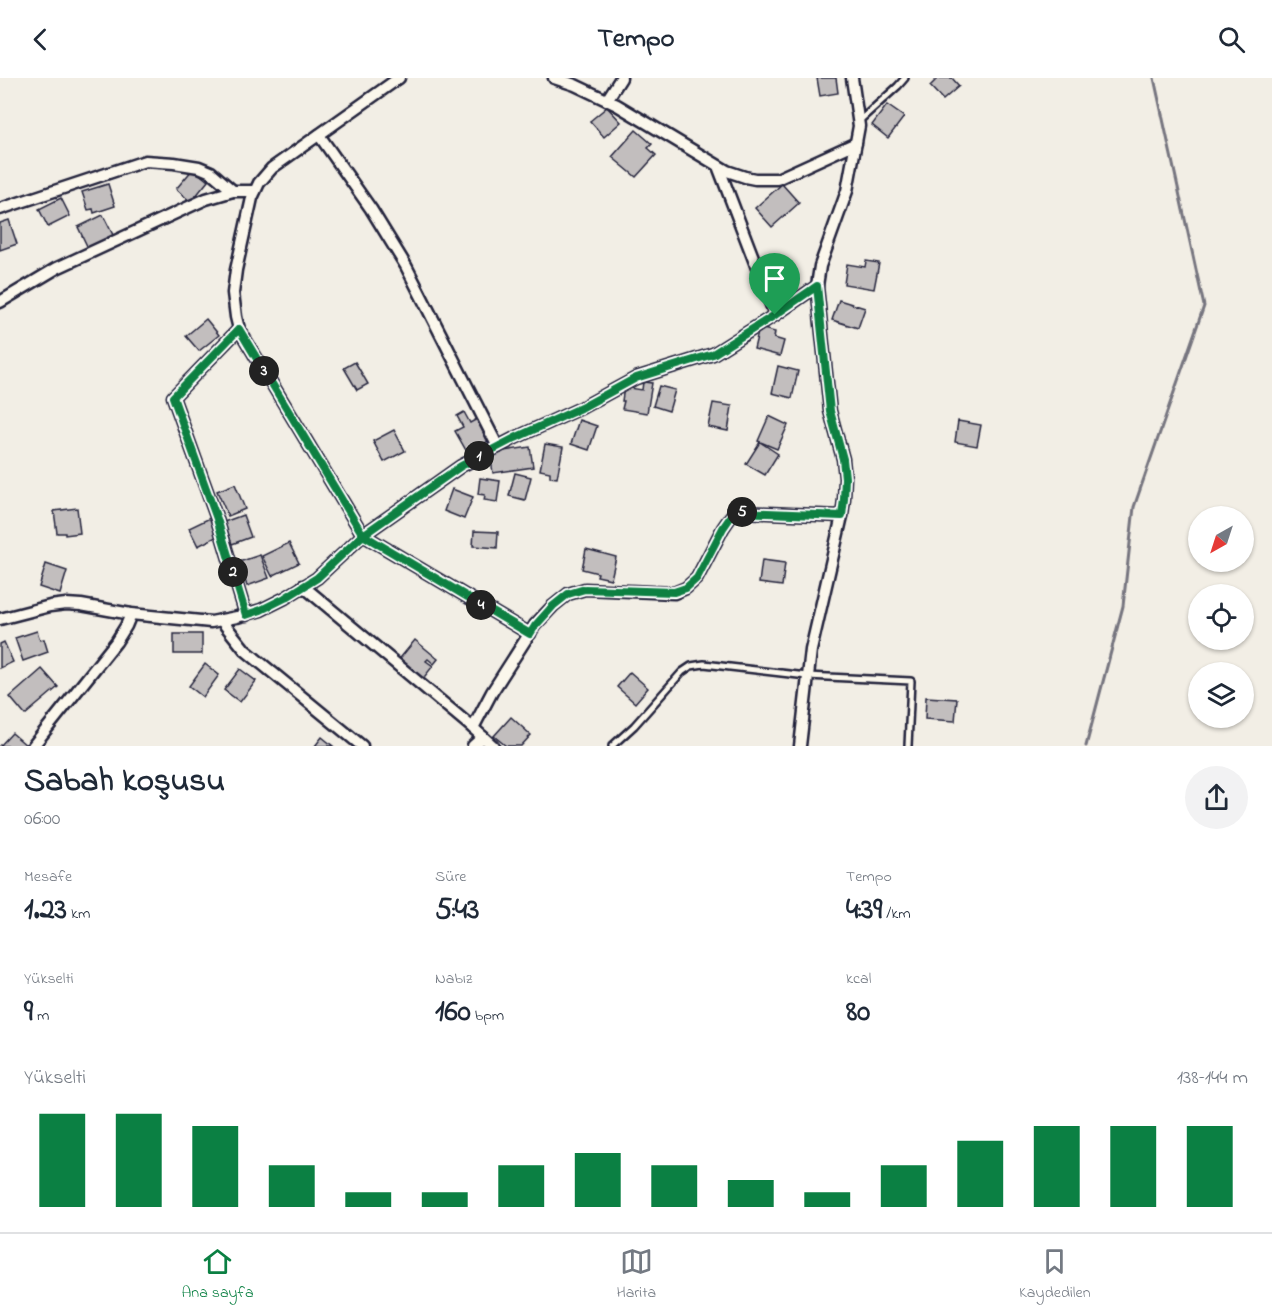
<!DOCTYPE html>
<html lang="tr">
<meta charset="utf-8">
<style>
:root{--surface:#fff;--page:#f2f2f3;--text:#1f2937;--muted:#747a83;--line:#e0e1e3;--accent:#0b8043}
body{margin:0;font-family:"Indie Flower",sans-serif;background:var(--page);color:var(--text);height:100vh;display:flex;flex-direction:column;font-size:22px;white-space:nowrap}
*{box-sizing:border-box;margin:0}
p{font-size:20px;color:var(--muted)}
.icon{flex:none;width:33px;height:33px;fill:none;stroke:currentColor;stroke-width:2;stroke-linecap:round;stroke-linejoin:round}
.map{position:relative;height:668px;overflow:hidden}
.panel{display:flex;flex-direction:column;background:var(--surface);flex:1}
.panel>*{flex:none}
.needle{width:39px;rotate:219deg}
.tools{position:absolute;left:1188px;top:428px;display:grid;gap:12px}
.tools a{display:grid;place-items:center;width:66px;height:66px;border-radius:50%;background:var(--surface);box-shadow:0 2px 4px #0004;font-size:30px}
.pin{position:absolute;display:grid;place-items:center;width:51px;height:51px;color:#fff;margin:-62px -26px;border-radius:50% 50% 50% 0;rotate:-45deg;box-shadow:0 0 6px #0007}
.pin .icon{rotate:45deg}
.km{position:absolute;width:30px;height:30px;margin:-15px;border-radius:50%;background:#222;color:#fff;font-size:16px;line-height:30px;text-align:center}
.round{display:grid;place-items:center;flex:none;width:63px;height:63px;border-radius:32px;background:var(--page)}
.overview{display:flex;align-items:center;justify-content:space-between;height:102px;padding:0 24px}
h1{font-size:33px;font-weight:700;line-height:45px}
.metrics{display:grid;grid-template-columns:repeat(3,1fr);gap:9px;height:102px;padding:6px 24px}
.metrics div{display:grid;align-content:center}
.metrics b{font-size:30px;font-weight:700}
.metrics small{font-size:16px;font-weight:400}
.metrics p{font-size:16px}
.chart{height:168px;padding:12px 24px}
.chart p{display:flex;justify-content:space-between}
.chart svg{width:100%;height:108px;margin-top:6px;stroke:var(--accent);stroke-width:6}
header{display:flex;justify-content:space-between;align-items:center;height:78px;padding:0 24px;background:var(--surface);font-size:27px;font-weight:700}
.tab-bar{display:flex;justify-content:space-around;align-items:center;height:84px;border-top:2px solid var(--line);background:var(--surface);font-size:16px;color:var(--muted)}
.tab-bar a{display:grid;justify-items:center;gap:3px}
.tab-bar .on{color:var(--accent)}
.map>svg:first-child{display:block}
</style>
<header><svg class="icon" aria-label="back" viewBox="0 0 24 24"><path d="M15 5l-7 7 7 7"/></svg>Tempo<svg class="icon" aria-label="search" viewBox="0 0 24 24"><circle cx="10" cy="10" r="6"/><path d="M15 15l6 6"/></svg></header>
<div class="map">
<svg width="1272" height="668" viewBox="0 0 1272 668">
<rect width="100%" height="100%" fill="#f2eee5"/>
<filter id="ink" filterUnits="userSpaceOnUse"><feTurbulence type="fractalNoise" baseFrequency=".0167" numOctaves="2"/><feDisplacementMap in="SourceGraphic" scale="12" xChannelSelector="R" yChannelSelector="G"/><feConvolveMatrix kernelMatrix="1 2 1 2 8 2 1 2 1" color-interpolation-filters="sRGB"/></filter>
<g filter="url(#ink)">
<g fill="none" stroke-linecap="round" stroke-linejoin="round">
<!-- stream -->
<polyline stroke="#76747f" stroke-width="3" points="1086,668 1123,528 1134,429 1204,228 1154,0"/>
</g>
<!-- building -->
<g fill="#c2bebe" stroke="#22223b" stroke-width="1.5">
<polygon points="817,0 836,0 838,15 820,18"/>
<polygon points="938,0 952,0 959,8 943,22 930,8"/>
<polygon points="887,27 904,39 888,60 872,47"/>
<polygon points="607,29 621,44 604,59 590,43"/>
<polygon points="636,52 652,66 648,70 656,77 636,99 612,79"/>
<polygon points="193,91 208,103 191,124 176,111"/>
<polygon points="108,106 115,128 94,135 93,131 88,132 82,114"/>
<polygon points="782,106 799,125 772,149 755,130"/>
<polygon points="61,120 70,138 48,149 39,131"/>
<polygon points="103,137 113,157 88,170 78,149"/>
<polygon points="9,142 17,166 0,172 0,145"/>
<polygon points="866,183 879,185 874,211 844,206 847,186 865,189"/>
<polygon points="839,222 865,230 858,250 832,242"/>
<polygon points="206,241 219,257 199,273 186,258"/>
<polygon points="759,250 775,254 774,260 784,263 780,278 754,271"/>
<polygon points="355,284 368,306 357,312 344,290"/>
<polygon points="778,288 798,293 792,320 772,315"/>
<polygon points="643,304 652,305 647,335 622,331 624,323 622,323 624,309 642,312"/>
<polygon points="659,308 675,312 669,333 653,328"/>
<polygon points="713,325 732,328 728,353 708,349"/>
<polygon points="464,334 470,345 477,341 489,363 467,374 455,353 463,349 457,338"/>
<polygon points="769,338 788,347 777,371 758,363"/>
<polygon points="579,342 597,348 589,372 571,366"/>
<polygon points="958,343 981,347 977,368 955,364"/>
<polygon points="394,352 405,373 384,384 373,363"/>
<polygon points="760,364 778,376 765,397 746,386"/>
<polygon points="545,366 563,369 557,400 550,399 550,394 540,392"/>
<polygon points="530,369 533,389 493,395 490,375"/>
<polygon points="515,395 531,399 525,422 509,418"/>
<polygon points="480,400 500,403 497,424 484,422 485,417 478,416"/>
<polygon points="235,406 245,431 228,438 217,413"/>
<polygon points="452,411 473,419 464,441 444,433"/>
<polygon points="77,430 80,455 65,457 65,455 57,455 54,433"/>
<polygon points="243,437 251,459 232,466 224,444"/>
<polygon points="212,439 220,457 198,468 189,450"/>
<polygon points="474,453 498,454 497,470 473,468"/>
<polygon points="289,465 299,485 272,498 262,478"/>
<polygon points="586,471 616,479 611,501 597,498 598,495 582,491"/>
<polygon points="260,477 269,500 247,508 239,484"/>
<polygon points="762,482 785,485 782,508 759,505"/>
<polygon points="46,486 67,493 60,516 39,509"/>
<polygon points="37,553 40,562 44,561 48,574 23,583 15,560"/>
<rect x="174" y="556" width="28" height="20"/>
<polygon points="415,562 438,581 434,586 428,581 426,583 433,588 421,603 397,584"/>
<polygon points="4,564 13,584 0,590 0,566"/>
<polygon points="205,586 219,597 203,619 189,608"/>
<polygon points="42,591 58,609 25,637 10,619"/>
<polygon points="240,591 256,603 240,624 224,612"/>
<polygon points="630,594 648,610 635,625 617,609"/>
<polygon points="926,619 957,621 955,643 925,641"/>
<polygon points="511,639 531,657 521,668 506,668 494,658"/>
<polygon points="12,655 27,668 0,668"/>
<polygon points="322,659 333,668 315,668"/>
</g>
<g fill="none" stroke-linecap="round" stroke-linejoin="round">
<!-- service casing -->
<g stroke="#22223b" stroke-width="10">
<g id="service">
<polyline points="858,44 898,8 905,0"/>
<polyline points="612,668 634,648 682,594 691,588 704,586 807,598 911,603 908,668"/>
</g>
</g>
<!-- minor casing -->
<g stroke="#22223b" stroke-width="15">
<g id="minor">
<polyline points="399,0 272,90 259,105 252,120 236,192 233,215 236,239 239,251 363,457 530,556"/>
<polyline points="554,0 575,7 617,27 727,93 745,99 755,101 777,101 856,65"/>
<polyline points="607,22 621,0"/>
<polyline points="319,57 371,131 406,188 498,369"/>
<polyline points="718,88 775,237"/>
<polyline points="0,131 145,83 174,85 199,89 211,94 233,113"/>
<polyline points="0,224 57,190 206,121 233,113 255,113"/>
<polyline points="239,251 173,319 217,441 246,537"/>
<polyline points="303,508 473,650 493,668"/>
<polyline points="0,541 50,528 66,526 81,527 131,536 211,544 237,539 261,532 285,520 317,500 363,457 461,388 515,360 581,330 636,300 713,276 775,237 817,208"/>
<polyline points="221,542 245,572 362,668"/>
<polyline points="473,650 492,614 535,547 553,528 568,516 585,511 674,515 686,510 697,500 723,450 732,437 740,434 842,438"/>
<polyline points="33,668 116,564 126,548 131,536"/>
<polyline points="473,668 483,659"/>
<polyline points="800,668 811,572 842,438 844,421 845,400 843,381 830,333 817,208 820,188 847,113 859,48 852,0"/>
</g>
</g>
<!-- service -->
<use href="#service" stroke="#fbf7ec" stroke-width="5"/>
<!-- minor -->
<use href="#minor" stroke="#fbf7ec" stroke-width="10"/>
</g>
</g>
<g fill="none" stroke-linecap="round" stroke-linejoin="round" filter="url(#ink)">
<!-- route casing -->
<g stroke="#fff" stroke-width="12">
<polyline id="route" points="775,237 713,276 636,300 581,330 515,360 461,388 363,457 317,500 285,520 261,532 246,537 217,441 173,319 239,251 363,457 530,556 535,548 553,528 568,516 585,511 674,514 686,510 697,500 723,450 732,437 740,434 842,438 844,421 845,400 843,381 830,333 817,208 775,237"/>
</g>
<!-- route -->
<use href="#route" stroke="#0b8043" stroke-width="8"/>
</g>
</svg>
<div class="tools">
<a><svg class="needle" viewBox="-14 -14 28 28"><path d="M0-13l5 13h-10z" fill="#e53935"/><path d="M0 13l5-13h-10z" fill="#747a83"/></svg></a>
<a><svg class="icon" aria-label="locate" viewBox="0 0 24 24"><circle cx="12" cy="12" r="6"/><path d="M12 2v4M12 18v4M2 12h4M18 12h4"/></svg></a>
<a><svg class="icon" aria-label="layers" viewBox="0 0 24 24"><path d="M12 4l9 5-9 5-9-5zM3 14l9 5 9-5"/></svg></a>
</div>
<div class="pin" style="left:775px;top:237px;background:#1e9e55"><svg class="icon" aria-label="arrive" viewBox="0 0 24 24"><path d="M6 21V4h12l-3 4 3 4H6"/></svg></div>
<b class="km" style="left:479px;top:378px">1</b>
<b class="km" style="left:233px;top:494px">2</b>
<b class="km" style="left:264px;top:293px">3</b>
<b class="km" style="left:481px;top:527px">4</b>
<b class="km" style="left:742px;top:434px">5</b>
</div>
<section class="panel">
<div class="overview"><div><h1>Sabah koşusu</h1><p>06:00</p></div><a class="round"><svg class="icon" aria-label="share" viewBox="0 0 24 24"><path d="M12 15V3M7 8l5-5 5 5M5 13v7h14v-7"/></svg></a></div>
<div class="metrics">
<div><p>Mesafe</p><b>1.23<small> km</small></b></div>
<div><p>Süre</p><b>5:43</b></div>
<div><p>Tempo</p><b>4:39<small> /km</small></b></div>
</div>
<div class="metrics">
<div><p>Yükselti</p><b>9<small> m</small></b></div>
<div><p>Nabız</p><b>160<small> bpm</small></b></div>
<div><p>kcal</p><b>80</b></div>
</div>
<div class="chart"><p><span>Yükselti</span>138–144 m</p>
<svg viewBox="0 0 160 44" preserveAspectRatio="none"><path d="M5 44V6M15 44V6M25 44V11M35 44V27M45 44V38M55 44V38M65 44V27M75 44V22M85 44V27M95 44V33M105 44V38M115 44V27M125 44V17M135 44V11M145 44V11M155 44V11"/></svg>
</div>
</section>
<nav class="tab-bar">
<a class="on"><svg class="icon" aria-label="home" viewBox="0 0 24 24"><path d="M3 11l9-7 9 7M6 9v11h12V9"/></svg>Ana sayfa</a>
<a><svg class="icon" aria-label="map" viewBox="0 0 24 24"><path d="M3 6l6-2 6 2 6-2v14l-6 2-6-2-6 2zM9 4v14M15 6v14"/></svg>Harita</a>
<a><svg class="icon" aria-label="saved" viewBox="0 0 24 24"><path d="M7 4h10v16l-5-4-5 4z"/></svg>Kaydedilen</a>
</nav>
